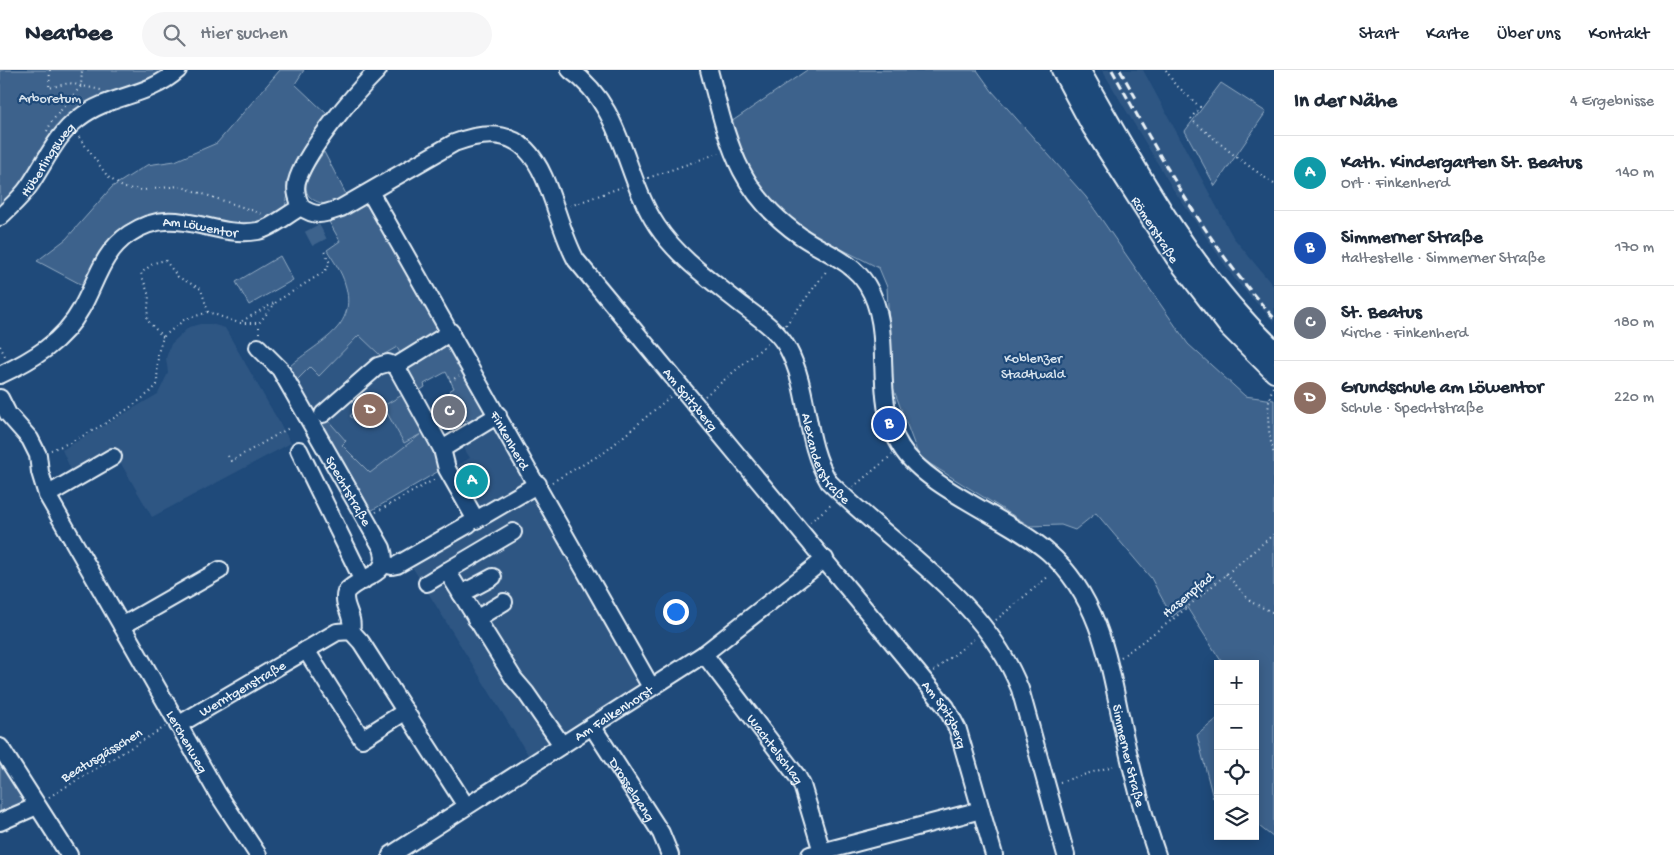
<!DOCTYPE html>
<html lang="de">
<meta charset="utf-8">
<style>
body{margin:0;font-family:"Gochi Hand",sans-serif;background:#f6f6f7;color:#1f2937}
.controls{position:absolute;right:15px;bottom:15px;display:grid;overflow:hidden;border-radius:0px;box-shadow:0 2px 12px #0003}
.controls button{width:45px;height:45px;display:grid;place-items:center;padding:0;border:0;border-bottom:1px solid #e0e1e3;background:#fff;color:#1f2937;font:25px sans-serif}
.you{position:absolute;left:675px;top:541px;width:18px;height:18px;margin:-12px;border:4px solid #fff;border-radius:50%;background:#1a73e8;box-shadow:0 0 0 8px #1a73e833}
.badge{display:grid;place-items:center;width:32px;height:32px;border-radius:50%;background:#1a73e8;color:#fff;font-size:16px;font-weight:700}
.pin{position:absolute;translate:-50% -50%;border:2px solid #fff;box-shadow:0 1px 5px #0006}
.list{margin:0;padding:0;list-style:none}
h2{display:flex;justify-content:space-between;align-items:center;height:65px;margin:0;padding:0 20px;font-size:21px}
h2 small{font-size:16px;font-weight:400;color:#747a83}
.list li{display:grid;grid-template-columns:32px 1fr auto;gap:15px;align-items:center;box-sizing:border-box;height:75px;padding:0 20px;border-top:1px solid #e0e1e3}
.list b{display:block;font-size:19px;white-space:nowrap}
.list p{margin:0;font-size:16px;white-space:nowrap;color:#747a83}
.list em{font-size:16px;font-style:normal;color:#747a83}
.icon{flex:none;width:28px;height:28px;fill:none;stroke:currentColor;stroke-width:2;stroke-linecap:round;stroke-linejoin:round}
.map{position:relative;flex:none;width:1274px;height:785px;overflow:hidden}
header{display:flex;align-items:center;gap:30px;box-sizing:border-box;height:70px;padding:0 25px;background:#fff;border-bottom:1px solid #e0e1e3}
header strong{font-size:24px}
nav{display:flex;gap:28px;margin-inline-start:auto;font-size:18px}
.search{width:350px;height:45px;background:#f6f6f7;display:flex;align-items:center;gap:12px;box-sizing:border-box;padding:0 18px;border-radius:28px;color:#747a83;font-size:19px}
main{display:flex}
aside{flex:1;background:#fff}
.map>svg:first-child{display:block}
.built{fill:#2e5683}
.green{fill:#3c628c;stroke:#92aac2}
.lines{fill:none;stroke-linecap:round;stroke-linejoin:round}
.minor-tunnel{stroke:#3d638d;stroke-width:16;stroke-dasharray:16 8;stroke-linecap:butt}
.minor-casing{stroke:#e8f1f8;stroke-width:20}
.highway-casing{stroke:#e8f1f8;stroke-width:26}
.path{stroke:#e8f1f8;stroke-width:2;stroke-dasharray:1 4;stroke-linecap:butt}
.minor{stroke:#1f4a7a;stroke-width:16}
.highway{stroke:#1f4a7a;stroke-width:22}
.rail{stroke:#e8f1f8;stroke-width:3;stroke-dasharray:8 4;stroke-linecap:butt}
.labels{text-anchor:middle;stroke-width:4.5;stroke-linejoin:round;paint-order:stroke}
.park-label{font-size:14px;fill:#d7e3ed;stroke:#1f4a7a}
.street-label{font-size:14px;fill:#e8f1f8;stroke:#1f4a7a}
</style>
<header>
<strong>Nearbee</strong>
<div class="search"><svg class="icon" aria-label="search" viewBox="0 0 24 24"><circle cx="10" cy="10" r="6"/><path d="M15 15l6 6"/></svg>Hier suchen</div>
<nav><a>Start</a><a>Karte</a><a>Über uns</a><a>Kontakt</a></nav>
</header>
<main>
<div class="map">
<svg width="1274" height="785" viewBox="0 0 1274 785">
<rect width="100%" height="100%" fill="#1f4a7a"/>
<filter id="ink" filterUnits="userSpaceOnUse"><feTurbulence type="fractalNoise" baseFrequency=".02" numOctaves="2"/><feDisplacementMap in="SourceGraphic" scale="10" xChannelSelector="R" yChannelSelector="G"/><feConvolveMatrix kernelMatrix="1 2 1 2 8 2 1 2 1" color-interpolation-filters="sRGB"/></filter>
<g filter="url(#ink)">
<path class="built" d="M1102 0H1143L1233 167 1274 217V252L1236 211 1173 119Z
M200 254H211L225 258 291 373 152 447 112 378 72 402 62 380 158 324 168 303 166 288 171 274 189 257Z
M340 256 397 276 437 354 369 442 302 327 290 296Z
M492 357 526 410 477 440 453 398 470 388 465 380V369Z
M531 426H535L638 607 635 619 530 688 411 495Z"/>
<path class="green" d="M0 0H167C159 5 152 10 144 14 121 23 96 25 76 40 43 64 31 109 0 135Z
M280 0H304L295 14 330 47 290 118 284 140C275 146 266 154 254 155 239 158 220 151 205 149 139 137 107 151 84 216L37 191 66 169 112 117 147 95 175 91 217 73Z
M807 0H977L992 21 1086 127 1188 274 1245 326 1274 330V768L1255 753V594H1223L1186 536 1172 547 1151 508 1096 443 1075 460 1061 455 1030 456 919 387 892 315 887 217 879 198 806 161 788 147 763 120 749 99 738 76 731 52Z
M1221 13 1266 42 1215 116 1185 61Z
M324 82 347 126 330 135C290 129 309 103 324 82Z
M369 131 441 265 402 287 397 277 381 286 359 265 319 306 310 297 295 312 289 303 290 296C317 272 359 258 345 214 342 202 333 190 327 180L340 171 328 150Z
M280 186 293 210 249 235 236 212Z
M444 271 489 342 469 353 467 350 465 351 449 321 454 318 446 302 424 314 425 317 419 321 405 293Z
M404 324 444 398 369 442 316 348H326L346 371 342 375 370 403 421 364 404 373 383 336Z
M367 327 381 340 364 358 350 346Z
M1218 648V727L1213 728 1197 665Z
M0 690 28 736 0 747Z"/>
<g class="lines">
<path class="minor-tunnel" d="M312 158 323 179"/>
<g class="minor-casing">
<g id="minor">
<path id="s1" d="M570 0C624 37 623 105 657 156 679 189 712 211 742 235 759 248 778 260 788 279 810 320 804 371 829 412 895 478 985 529 1020 619L1066 785"/>
<path id="s2" d="M709 0C728 71 736 122 802 167 824 182 852 191 867 215 897 263 869 327 901 377 927 419 1009 448 1048 482 1102 529 1110 599 1124 664 1133 705 1143 745 1157 785"/>
<path id="s3" d="M1060 0 1091 58 1175 189 1227 257 1274 304"/>
<path id="s4" d="M370 122 651 617"/>
<path id="s5" d="M301 137C316 148 324 144 341 138L454 73C548 37 545 133 576 190L946 637 958 660 994 785"/>
<path d="M301 137C297 127 294 118 298 108 310 76 354 24 378 0"/>
<path id="s6" d="M0 147C10 137 21 128 29 116 45 93 56 65 79 48 110 24 147 28 178 0"/>
<path id="s7" d="M258 277 280 299 382 478C392 508 359 505 346 522 341 535 355 545 351 561"/>
<path d="M396 296 442 379 447 399 476 450 538 414"/>
<path id="s8" d="M0 305C32 290 63 272 81 239 96 213 102 182 129 164 177 132 210 169 258 161 272 158 288 144 301 137"/>
<path id="s9" d="M0 328 8 344 30 369 38 385 40 402 47 425 218 724 258 785"/>
<path d="M323 344 378 296 388 293 396 296 451 262"/>
<path d="M442 379 498 345"/>
<path d="M299 380 363 511"/>
<path d="M47 425 113 387"/>
<path d="M383 494 392 496 397 495 469 454"/>
<path d="M447 501 513 462"/>
<path d="M427 513 447 501 514 609 526 623 562 675"/>
<path d="M461 524 493 507"/>
<path d="M476 549 504 532"/>
<path d="M122 556 220 500"/>
<path d="M306 580 362 669 406 641"/>
<path id="s10" d="M704 584 797 706 802 715 823 785"/>
<path id="s11" d="M178 655 337 562 351 561 361 572 466 736"/>
<path id="s12" d="M592 656 661 763 670 785"/>
<path d="M0 677 69 785"/>
<path d="M0 752 37 736"/>
<path id="s13" d="M391 785 704 584 825 489"/>
<path d="M810 785 981 740"/>
</g>
</g>
<g class="highway-casing">
<path id="highway" d="M1078 0C1134 99 1190 203 1274 282"/>
</g>
<path class="path" d="M50 0 49 18 69 13 101 20
M1166 0 1174 13 1200 37 1191 48 1193 51 1235 86 1274 114
M47 61 52 51 81 16 82 0
M79 67 108 107 124 118 144 120 179 116 263 144
M648 108 719 83
M570 136 622 117
M242 251 274 233
M786 255 828 199
M259 263V253
M163 267 147 250 149 226 141 203 154 193 165 190 178 207 201 219 208 242
M0 276 6 288
M450 311 459 306
M1273 317C1265 336 1268 365 1274 384
M705 326 767 274
M51 380C80 370 137 337 157 315L158 283 163 267 184 250 208 242 239 253H259L277 231 324 202 330 193 323 179
M228 386 231 391 289 358
M552 412 605 382 671 326
M853 417 892 385
M376 442 437 408
M810 452 832 434
M1226 504 1251 532 1274 543
M996 550 1049 506
M1121 587 1172 550 1274 464
M934 601 975 568
M1060 712 1113 696
M49 727 165 657"/>
<use href="#minor" class="minor"/>
<use href="#highway" class="highway"/>
<path class="rail" d="M1112 0C1160 86 1207 175 1274 248
M1120 0 1137 30"/>
</g>
</g>
<g class="labels">
<g class="park-label">
<text x="50" y="32">Arboretum</text>
<text x="1033" y="292">Koblenzer<tspan x="1033" dy="16">Stadtwald</tspan></text>
</g>
<g class="street-label">
<text dy="5" stroke="none"><textPath href="#s6" startOffset="75">Hüberlingsweg</textPath></text>
<text dy="5" stroke="none"><textPath href="#s8" startOffset="271">Am Löwentor</textPath></text>
<text dy="5" stroke="none"><textPath href="#s3" startOffset="186">Römerstraße</textPath></text>
<text dy="5" stroke="none"><textPath href="#s5" startOffset="552">Am Spitzberg</textPath></text>
<text dy="5" stroke="none"><textPath href="#s4" startOffset="285">Finkenherd</textPath></text>
<text dy="5" stroke="none"><textPath href="#s1" startOffset="479">Alexanderstraße</textPath></text>
<text dy="5" stroke="none"><textPath href="#s7" startOffset="171">Spechtstraße</textPath></text>
<text transform="translate(1187 524) rotate(-40)" y="5">Hasenpfad</text>
<text dy="5" stroke="none"><textPath href="#s11" startOffset="74">Werntgenstraße</textPath></text>
<text dy="5" stroke="none"><textPath href="#s13" startOffset="264">Am Falkenhorst</textPath></text>
<text dy="5" stroke="none"><textPath href="#s5" startOffset="958">Am Spitzberg</textPath></text>
<text dy="5" stroke="none"><textPath href="#s9" startOffset="394">Lerchenweg</textPath></text>
<text dy="5" stroke="none"><textPath href="#s10" startOffset="119">Wachtelschlag</textPath></text>
<text transform="translate(101 684) rotate(-31)" y="5">Beatusgässchen</text>
<text dy="5" stroke="none"><textPath href="#s2" startOffset="851">Simmerner Straße</textPath></text>
<text dy="5" stroke="none"><textPath href="#s12" startOffset="75">Drosselgang</textPath></text>
</g>
</g>
</svg>
<div class="controls">
<button>+</button>
<button>−</button>
<button><svg class="icon" aria-label="locate" viewBox="0 0 24 24"><circle cx="12" cy="12" r="6"/><path d="M12 2v4M12 18v4M2 12h4M18 12h4"/></svg></button>
<button><svg class="icon" aria-label="layers" viewBox="0 0 24 24"><path d="M12 4l9 5-9 5-9-5zM3 14l9 5 9-5"/></svg></button>
</div>
<div class="you"></div>
<div class="pin badge" style="left:472px;top:411px;background:#0f9aa8">A</div>
<div class="pin badge" style="left:889px;top:354px;background:#1a4fb4">B</div>
<div class="pin badge" style="left:449px;top:342px;background:#6b7280">C</div>
<div class="pin badge" style="left:370px;top:340px;background:#8d6e63">D</div>
</div>
<aside>
<h2>In der Nähe<small>4 Ergebnisse</small></h2>
<ul class="list">
<li><span class="badge" style="background:#0f9aa8">A</span><div><b>Kath. Kindergarten St. Beatus</b><p>Ort · Finkenherd</p></div><em>140 m</em></li>
<li><span class="badge" style="background:#1a4fb4">B</span><div><b>Simmerner Straße</b><p>Haltestelle · Simmerner Straße</p></div><em>170 m</em></li>
<li><span class="badge" style="background:#6b7280">C</span><div><b>St. Beatus</b><p>Kirche · Finkenherd</p></div><em>180 m</em></li>
<li><span class="badge" style="background:#8d6e63">D</span><div><b>Grundschule am Löwentor</b><p>Schule · Spechtstraße</p></div><em>220 m</em></li>
</ul>
</aside>
</main>
